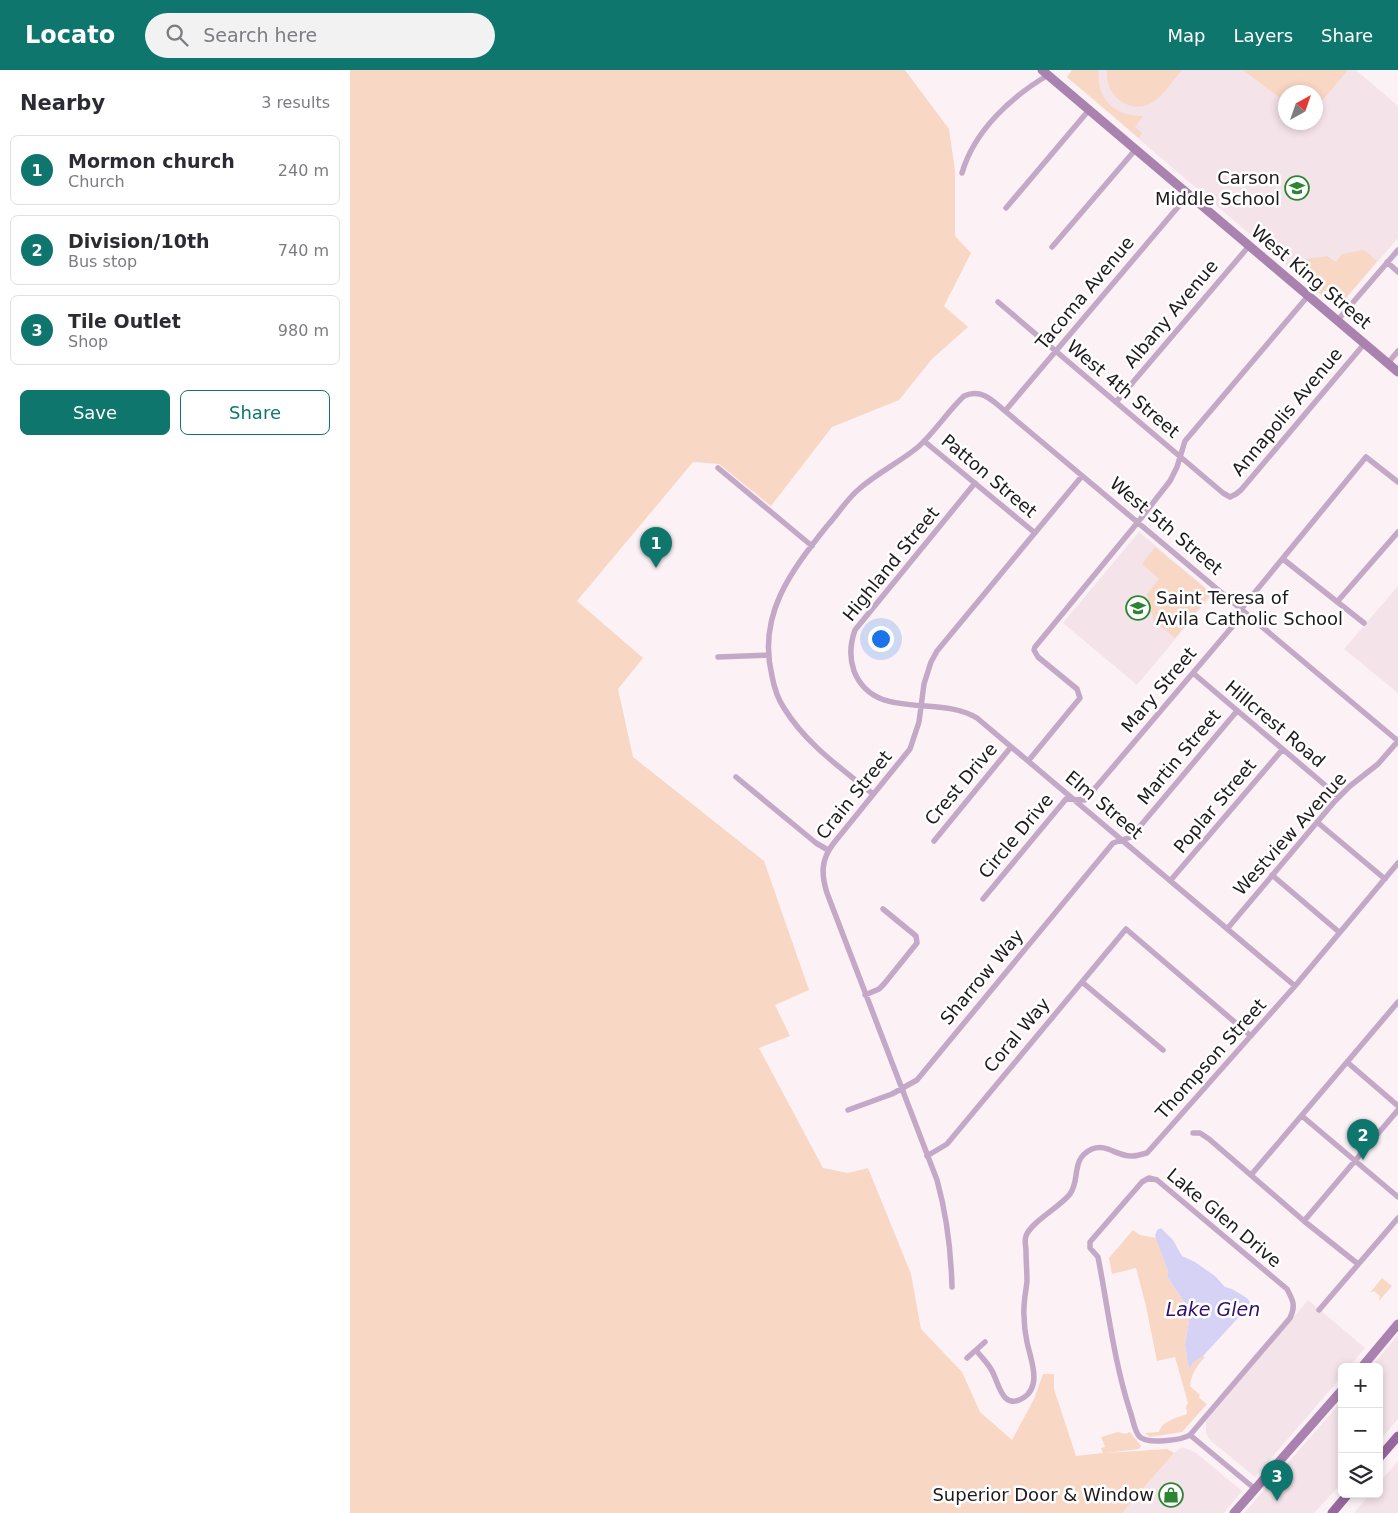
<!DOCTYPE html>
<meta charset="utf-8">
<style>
body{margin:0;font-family:"DejaVu Sans",sans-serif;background:#f2f2f3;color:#2b2b33}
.controls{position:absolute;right:15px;bottom:15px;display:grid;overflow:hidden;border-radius:8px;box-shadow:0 2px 8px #0003}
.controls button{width:45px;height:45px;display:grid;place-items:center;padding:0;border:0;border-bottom:1px solid #e1e1e2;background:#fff;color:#2b2b33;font:25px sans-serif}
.compass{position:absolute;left:928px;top:15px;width:45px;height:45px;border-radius:50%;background:#fff;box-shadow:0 2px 8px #0003;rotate:40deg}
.you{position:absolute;left:530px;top:568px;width:18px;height:18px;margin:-12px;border:4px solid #fff;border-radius:50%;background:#1a73e8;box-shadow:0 0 0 8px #1a73e833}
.badge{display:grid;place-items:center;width:32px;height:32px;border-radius:50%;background:#0f766e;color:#fff;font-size:16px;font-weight:700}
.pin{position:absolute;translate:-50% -41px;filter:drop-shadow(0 1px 2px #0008)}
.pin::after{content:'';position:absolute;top:26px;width:18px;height:15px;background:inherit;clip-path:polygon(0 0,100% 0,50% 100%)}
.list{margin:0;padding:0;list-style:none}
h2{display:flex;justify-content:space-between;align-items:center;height:65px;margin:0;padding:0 20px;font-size:21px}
h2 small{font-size:16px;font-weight:400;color:#7c7c81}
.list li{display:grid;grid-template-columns:32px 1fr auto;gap:15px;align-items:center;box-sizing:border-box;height:70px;margin:0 10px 10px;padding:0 10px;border:1px solid #e1e1e2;border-radius:8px}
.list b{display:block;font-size:19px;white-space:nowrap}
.list p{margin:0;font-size:16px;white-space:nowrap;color:#7c7c81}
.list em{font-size:16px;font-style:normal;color:#7c7c81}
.actions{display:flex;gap:10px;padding:15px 20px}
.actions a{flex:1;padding:11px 0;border:1px solid #0f766e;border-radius:8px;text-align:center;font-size:18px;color:#0f766e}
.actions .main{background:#0f766e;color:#fff}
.icon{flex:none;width:28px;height:28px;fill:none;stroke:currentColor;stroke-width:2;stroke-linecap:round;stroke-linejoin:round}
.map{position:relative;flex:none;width:1048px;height:1443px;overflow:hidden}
header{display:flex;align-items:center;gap:30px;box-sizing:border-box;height:70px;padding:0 25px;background:#0f766e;color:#fff}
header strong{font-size:24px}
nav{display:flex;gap:28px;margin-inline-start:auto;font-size:18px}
.search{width:350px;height:45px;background:#f2f2f3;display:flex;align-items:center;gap:12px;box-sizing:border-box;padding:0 18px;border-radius:28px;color:#7c7c81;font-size:19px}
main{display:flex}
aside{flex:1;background:#fff}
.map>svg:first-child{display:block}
.built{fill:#f4e3e9;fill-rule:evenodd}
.green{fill:#f8d7c4}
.water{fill:#d6d2f5}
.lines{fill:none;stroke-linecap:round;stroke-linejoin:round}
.street{stroke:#c3a8c7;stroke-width:5.5}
.secondary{stroke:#aa82b0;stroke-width:9}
.primary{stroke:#97669f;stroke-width:9}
.labels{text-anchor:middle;stroke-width:5;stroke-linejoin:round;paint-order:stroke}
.poi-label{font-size:18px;fill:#1e1a1c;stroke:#fff;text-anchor:end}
.street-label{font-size:18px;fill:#1e1a1c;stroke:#fff}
.water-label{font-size:19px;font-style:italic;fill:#330d70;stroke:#fff}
</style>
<header>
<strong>Locato</strong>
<div class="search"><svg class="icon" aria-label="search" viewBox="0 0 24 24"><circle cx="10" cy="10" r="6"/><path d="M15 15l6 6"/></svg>Search here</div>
<nav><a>Map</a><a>Layers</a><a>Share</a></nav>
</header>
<main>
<aside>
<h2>Nearby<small>3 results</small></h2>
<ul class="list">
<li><span class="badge">1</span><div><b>Mormon church</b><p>Church</p></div><em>240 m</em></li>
<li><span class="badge">2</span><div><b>Division/10th</b><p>Bus stop</p></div><em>740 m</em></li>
<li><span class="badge">3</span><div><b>Tile Outlet</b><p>Shop</p></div><em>980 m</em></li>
</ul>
<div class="actions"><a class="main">Save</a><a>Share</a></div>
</aside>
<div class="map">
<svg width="1048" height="1443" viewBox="0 0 1048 1443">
<rect width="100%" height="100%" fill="#fcf2f6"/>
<path class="built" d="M722 0H1006L1048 36V168L987 239 717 7ZM936 22H966V52H936Z
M789 462 863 524 787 615 713 553Z
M1048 516V623L994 579Z
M958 1230 1015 1278 999 1297H992V1306L905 1407 859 1369 856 1363V1351Z
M1048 1265V1349L1029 1371V1297H1021Z
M992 1331V1413L964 1443H894Z
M832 1377 845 1382 892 1421 874 1443H772L824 1383Z
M1048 1391V1443H1004L1020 1424H1029V1413Z"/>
<path class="green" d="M0 0H555L599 59 605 101V166L621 183 594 236 618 257 582 289 549 330 482 357 421 436 369 394 343 392 227 531 293 588 268 619 283 687 414 791 459 920 425 935 440 966 409 978 473 1098 498 1103 518 1098 561 1204 571 1259 612 1302 630 1342 662 1370 684 1329 693 1304H704V1319L726 1386 753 1383 751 1378 755 1377 751 1367 768 1362 775 1364 780 1362 791 1376 789 1379 756 1383 817 1379 824 1383 772 1443H0Z
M722 0H749C745 28 765 47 793 46L785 57 792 63 789 68 717 7Z
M757 0H832C823 10 814 25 803 32 780 46 754 25 757 0Z
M893 0H998L967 37 966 22H936L935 28 932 25 930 28Z
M1013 180 1018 183 1027 191 987 238 942 199 948 193 952 192 951 190 977 186 984 191H987L992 184Z
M805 477 861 523 825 568 804 551 797 524 809 509 792 494Z
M783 1160 790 1165 806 1168 818 1201V1208L837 1236 839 1251 835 1275 839 1301 843 1293 853 1286 855 1287C847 1296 841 1304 840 1316L850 1325 849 1328 857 1334 832 1362 800 1367 795 1363 809 1362C812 1351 826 1348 837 1344L836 1336 838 1333 825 1287 807 1291 796 1236 786 1198 762 1204 759 1188Z
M1032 1208 1042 1216 1029 1231 1030 1226 1024 1221 1020 1223Z"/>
<path class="water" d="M811 1158 823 1170 832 1186 845 1192 865 1206 875 1217 882 1219 897 1228 900 1232 899 1236 853 1286 843 1293 839 1301 835 1275 839 1251 837 1236 818 1208V1201L805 1166 807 1160Z"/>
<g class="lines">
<path class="street" d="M612 103C624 61 661 27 698 5
M656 138 739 40
M702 177 786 79
M1037 192 1048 202
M648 232 873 423 880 427 886 424 891 420 1015 273
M987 251 1048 180
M1038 293 1048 281
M766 332 899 176
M655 341 839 124
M574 371 685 463
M368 398 462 476
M625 413 505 560C500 574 499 587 504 601 524 652 588 624 627 648L945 916
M933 489 1014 553
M987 532 1048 462
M368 587 418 585
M843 603 989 727
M679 690 730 628 727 619 688 587 684 580 685 577 788 452 820 411 827 397 835 371 958 226
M386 707 466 773 478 780
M523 724C491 698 456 674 434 638 428 629 424 617 422 606 407 545 441 501 477 456 488 444 497 429 509 419 527 403 550 392 568 377 585 362 597 342 614 326 631 318 642 330 655 341L1048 671 1028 694 1000 716 985 731 877 859
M967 752 1035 809
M584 771 661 677
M922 805 989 862
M820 811 932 680
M633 829 716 729 735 730 887 551 892 538 1016 387 1048 412
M732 912 813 980
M515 925 529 919 534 914 567 873 566 866 533 839
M997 992 1048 1036
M498 1040 542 1024 567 1010 763 773 781 767 887 641
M952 1046 1048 1127
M843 1063H850L859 1069 954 1151 1008 1194
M577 1086 597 1074 776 859 901 966
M901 1105 1048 932
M799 1108 807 1110 937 1219C943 1230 946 1236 940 1248L840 1365C832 1370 796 1375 789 1366 784 1360 783 1349 780 1341 764 1292 758 1238 748 1187L740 1178V1172L792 1112Z
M954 1151 1048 1040
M602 1217C601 1180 597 1146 587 1110L477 823C471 804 471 790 483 774L560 679 569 652 574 614 581 592 587 581 732 406
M969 1240 1048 1148
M626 1280C631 1287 638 1293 642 1301 649 1313 652 1341 673 1328 693 1316 680 1288 677 1272 675 1263 674 1254 674 1245 673 1234 676 1222 677 1211 677 1201 676 1191 676 1181 676 1176 674 1170 676 1166 681 1152 710 1137 720 1124 731 1109 720 1089 742 1079 757 1073 767 1087 782 1086 787 1086 792 1084 797 1083L945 916 1048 793
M617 1288 635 1272
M840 1365 905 1419"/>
<path class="secondary" d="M692 0 1048 302
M1012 1297 1048 1254
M884 1443 992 1320"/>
<path class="primary" d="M1029 1388 1048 1366
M982 1443 998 1424"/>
</g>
<defs>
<g id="school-ring" transform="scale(1.25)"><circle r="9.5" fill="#fff" stroke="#2d8432" stroke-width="1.5"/><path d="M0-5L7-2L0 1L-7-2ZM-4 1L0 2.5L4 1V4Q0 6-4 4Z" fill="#2d8432"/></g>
<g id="shop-ring" transform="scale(1.25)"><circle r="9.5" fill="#fff" stroke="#2d8432" stroke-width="1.5"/><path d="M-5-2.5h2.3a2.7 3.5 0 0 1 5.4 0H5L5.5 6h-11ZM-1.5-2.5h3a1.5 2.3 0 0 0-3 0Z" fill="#2d8432"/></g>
</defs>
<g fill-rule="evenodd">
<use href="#school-ring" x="947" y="118"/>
<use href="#school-ring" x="788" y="538"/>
<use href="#shop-ring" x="821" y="1425"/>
</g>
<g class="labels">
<g class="poi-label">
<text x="930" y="114">Carson<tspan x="930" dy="21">Middle School</tspan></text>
<text x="806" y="534" text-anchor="start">Saint Teresa of<tspan x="806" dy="21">Avila Catholic School</tspan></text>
<text x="804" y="1431">Superior Door &amp; Window</text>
</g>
<g class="street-label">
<text transform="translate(961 207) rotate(40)" y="6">West King Street</text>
<text transform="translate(735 223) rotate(-50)" y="6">Tacoma Avenue</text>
<text transform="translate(821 244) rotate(-50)" y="6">Albany Avenue</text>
<text transform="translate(773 319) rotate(40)" y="6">West 4th Street</text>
<text transform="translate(937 342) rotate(-50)" y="6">Annapolis Avenue</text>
<text transform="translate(639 406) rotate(40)" y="6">Patton Street</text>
<text transform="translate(816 456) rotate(40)" y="6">West 5th Street</text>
<text transform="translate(541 494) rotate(-51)" y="6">Highland Street</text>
<text transform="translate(809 620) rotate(-50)" y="6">Mary Street</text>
<text transform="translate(925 654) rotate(40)" y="6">Hillcrest Road</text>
<text transform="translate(829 687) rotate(-50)" y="6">Martin Street</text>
<text transform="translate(611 714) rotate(-50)" y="6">Crest Drive</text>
<text transform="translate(504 725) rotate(-51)" y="6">Crain Street</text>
<text transform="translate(754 735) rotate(40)" y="6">Elm Street</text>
<text transform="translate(865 736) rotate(-50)" y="6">Poplar Street</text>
<text transform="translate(940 764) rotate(-48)" y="6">Westview Avenue</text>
<text transform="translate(666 766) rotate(-50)" y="6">Circle Drive</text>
<text transform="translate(632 907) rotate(-50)" y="6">Sharrow Way</text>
<text transform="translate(667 965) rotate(-50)" y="6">Coral Way</text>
<text transform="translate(861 989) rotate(-48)" y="6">Thompson Street</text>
<text transform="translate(874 1148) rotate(40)" y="6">Lake Glen Drive</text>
</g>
<g class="water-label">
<text x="863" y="1246">Lake Glen</text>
</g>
</g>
</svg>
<div class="controls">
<button>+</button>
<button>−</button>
<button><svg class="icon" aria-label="layers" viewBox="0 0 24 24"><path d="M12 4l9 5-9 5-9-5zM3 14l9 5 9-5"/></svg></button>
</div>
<svg class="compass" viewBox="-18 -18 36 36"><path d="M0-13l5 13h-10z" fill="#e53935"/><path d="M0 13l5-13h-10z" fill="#7c7c81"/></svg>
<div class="you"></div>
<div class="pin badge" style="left:306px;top:498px">1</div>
<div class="pin badge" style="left:1013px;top:1090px">2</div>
<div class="pin badge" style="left:927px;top:1431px">3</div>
</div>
</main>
